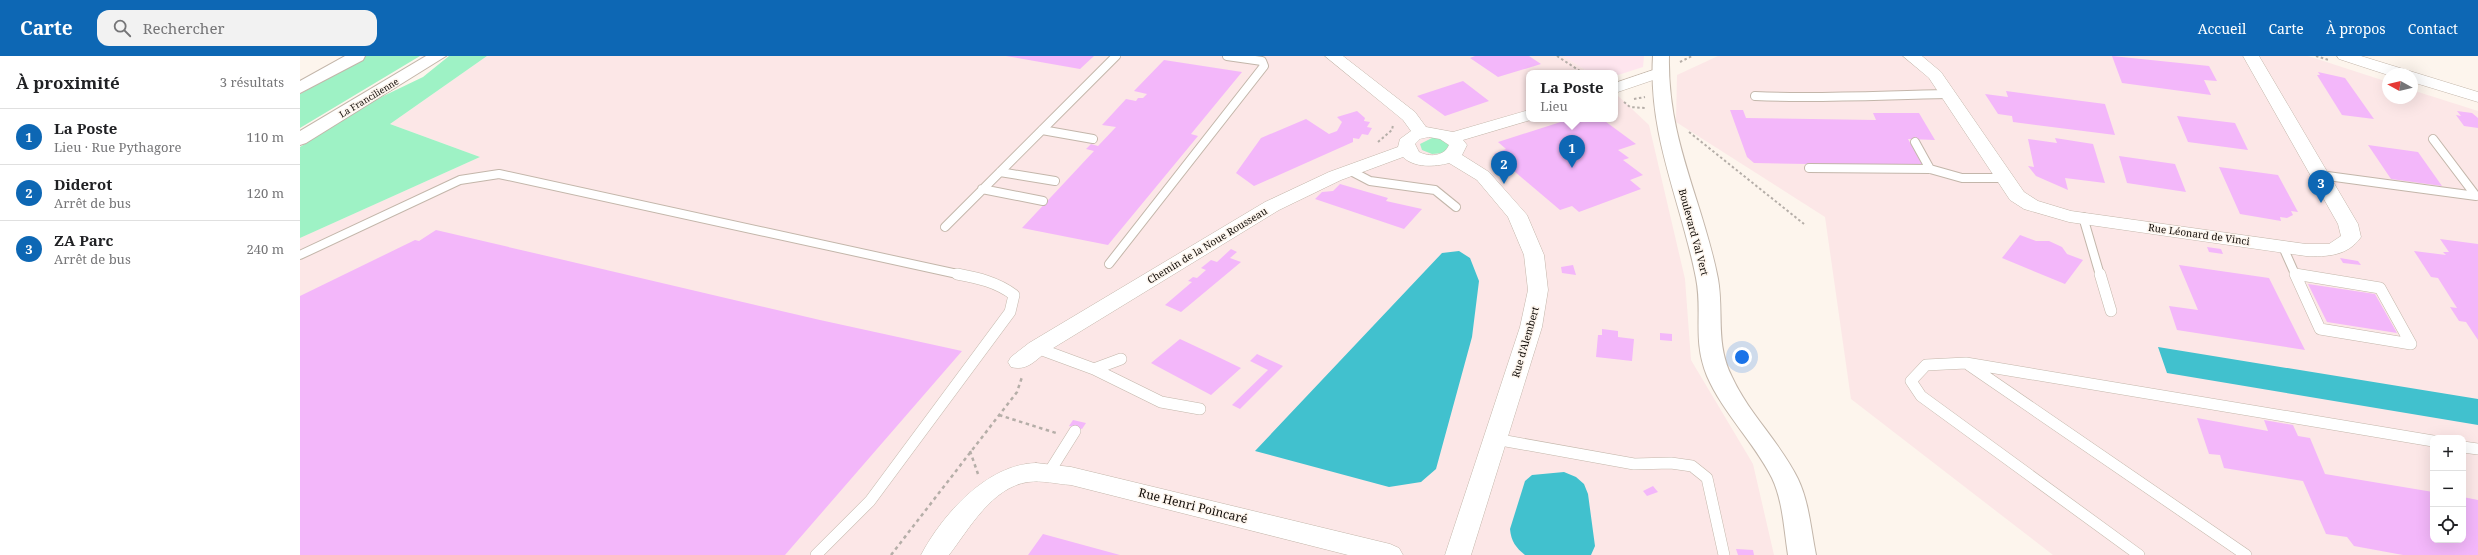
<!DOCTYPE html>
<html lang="fr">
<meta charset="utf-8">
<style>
body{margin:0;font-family:"Noto Serif",serif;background:#f2f2f2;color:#202124}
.controls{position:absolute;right:12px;bottom:12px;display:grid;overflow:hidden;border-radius:8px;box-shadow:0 4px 16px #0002}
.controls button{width:36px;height:36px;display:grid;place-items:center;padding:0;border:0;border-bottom:1px solid #e0e0e0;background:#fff;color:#202124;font:20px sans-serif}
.compass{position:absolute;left:2082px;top:12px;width:36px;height:36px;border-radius:50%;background:#fff;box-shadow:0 4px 16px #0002;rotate:278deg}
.you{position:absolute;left:1442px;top:301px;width:14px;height:14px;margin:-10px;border:3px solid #fff;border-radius:50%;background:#1a73e8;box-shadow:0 0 0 6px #1a73e833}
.badge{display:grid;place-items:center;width:26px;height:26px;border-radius:50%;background:#0d67b4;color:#fff;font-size:13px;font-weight:700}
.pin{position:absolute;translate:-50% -33px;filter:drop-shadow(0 1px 2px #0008)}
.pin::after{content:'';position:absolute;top:21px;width:14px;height:12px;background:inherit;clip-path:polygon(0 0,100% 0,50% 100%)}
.popup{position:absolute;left:1226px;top:14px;width:92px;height:52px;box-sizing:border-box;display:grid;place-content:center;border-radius:8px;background:#fff;filter:drop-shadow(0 1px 3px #0005);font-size:13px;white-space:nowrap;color:#757577}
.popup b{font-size:15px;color:#202124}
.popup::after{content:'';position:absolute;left:50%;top:100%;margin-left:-8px;border:8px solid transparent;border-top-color:#fff}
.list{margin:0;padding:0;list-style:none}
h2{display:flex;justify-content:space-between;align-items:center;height:52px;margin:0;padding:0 16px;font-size:17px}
h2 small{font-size:13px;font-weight:400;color:#757577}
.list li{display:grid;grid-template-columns:26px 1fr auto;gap:12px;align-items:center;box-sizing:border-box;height:56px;padding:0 16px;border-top:1px solid #e0e0e0}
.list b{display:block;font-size:15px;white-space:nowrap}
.list p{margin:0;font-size:13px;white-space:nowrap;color:#757577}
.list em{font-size:13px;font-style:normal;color:#757577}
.icon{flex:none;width:22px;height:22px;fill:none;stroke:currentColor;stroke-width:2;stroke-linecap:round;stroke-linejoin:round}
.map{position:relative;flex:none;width:2178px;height:499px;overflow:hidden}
header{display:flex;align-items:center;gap:24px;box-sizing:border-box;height:56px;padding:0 20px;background:#0d67b4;color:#fff}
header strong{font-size:19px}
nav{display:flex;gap:22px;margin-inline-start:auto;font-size:14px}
.search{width:280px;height:36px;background:#f2f2f2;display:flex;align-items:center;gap:10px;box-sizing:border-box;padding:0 14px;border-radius:12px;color:#757577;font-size:15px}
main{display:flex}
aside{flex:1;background:#fff}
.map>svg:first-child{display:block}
.commercial{fill:#fee5ee}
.industrial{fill:#fce7e7;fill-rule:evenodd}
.green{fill:#9ef2c5}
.water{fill:#41c1ce}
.building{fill:#f3b7fa}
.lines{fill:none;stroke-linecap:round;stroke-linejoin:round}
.lane-far1-casing{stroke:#c3b6aa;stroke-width:10}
.lane-casing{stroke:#c3b6aa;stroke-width:12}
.street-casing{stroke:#c3b6aa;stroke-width:1}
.secondary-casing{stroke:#c3b6aa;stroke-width:2}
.highway-casing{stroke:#c3b6aa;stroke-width:2}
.path-far1{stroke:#b5aea8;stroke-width:2;stroke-dasharray:2.5 2.5;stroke-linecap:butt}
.path{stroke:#b5aea8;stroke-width:2.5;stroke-dasharray:3.5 3.5;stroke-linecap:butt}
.lane-far1{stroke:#fff;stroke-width:8}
.lane{stroke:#fff;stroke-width:11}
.street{fill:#fff;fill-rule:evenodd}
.secondary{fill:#fff;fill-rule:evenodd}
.highway{fill:#fff;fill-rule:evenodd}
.labels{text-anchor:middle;stroke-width:3;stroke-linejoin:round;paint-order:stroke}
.far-street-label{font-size:9px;fill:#100b07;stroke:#fdf5ed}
.street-label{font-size:10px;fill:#100b07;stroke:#fdf5ed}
.near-street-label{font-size:12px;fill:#100b07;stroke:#fdf5ed}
</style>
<header>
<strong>Carte</strong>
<div class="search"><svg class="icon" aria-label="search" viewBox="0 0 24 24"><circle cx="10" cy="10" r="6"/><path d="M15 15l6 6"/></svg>Rechercher</div>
<nav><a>Accueil</a><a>Carte</a><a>À propos</a><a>Contact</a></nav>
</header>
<main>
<aside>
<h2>À proximité<small>3 résultats</small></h2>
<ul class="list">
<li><span class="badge">1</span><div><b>La Poste</b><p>Lieu · Rue Pythagore</p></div><em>110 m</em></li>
<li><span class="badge">2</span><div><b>Diderot</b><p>Arrêt de bus</p></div><em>120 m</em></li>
<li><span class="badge">3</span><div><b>ZA Parc</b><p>Arrêt de bus</p></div><em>240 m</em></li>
</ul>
</aside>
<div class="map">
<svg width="2178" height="499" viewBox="0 0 2178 499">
<rect width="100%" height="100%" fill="#fdf5ed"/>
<path class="commercial" d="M1263 0H1344L1343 11 1315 20V17H1290Z"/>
<path class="industrial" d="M187 0H1263L1290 17H1229V63H1315V37L1349 69 1385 223 1391 304 1453 408 1474 499H0V182L180 101 90 68Z
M1418 0H2008L2088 26V42H2112V34L2178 55V499H1753L1551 343 1525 161 1376 66 1377 19ZM2133 382H2163V484H2133Z"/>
<path class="green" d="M66 0H120L0 72V38Z
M149 0H187L90 68 180 101 0 182V91L73 45 123 21Z
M1132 82H1138L1150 88 1144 97 1132 98 1122 94 1120 88Z"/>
<path class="water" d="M1159 195 1170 202 1179 225 1172 281 1136 413 1121 426 1089 431 955 395 1142 197Z
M1858 291 2178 343V369L1867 317Z
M1264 416 1276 421 1284 428 1288 438 1295 490 1291 499H1225C1216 492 1211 485 1210 473L1225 425 1232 419Z"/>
<path class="building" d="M706 0H794L780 13Z
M1175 0H1229L1241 8 1198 21 1170 2Z
M1812 0 1909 10 1917 25 1904 24 1911 39 1822 27Z
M864 4 942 16 891 78 898 80 808 189 722 172 794 95 786 93 791 88 798 90 816 71 802 69 826 43 836 45 838 42H843L847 38 834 35Z
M2018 16 2045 22 2074 63 2042 59 2017 19H2020Z
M1163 25 1189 45 1145 60 1117 40Z
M1706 35 1805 48 1815 79 1713 66 1712 60 1698 58 1685 38 1708 41Z
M1430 54H1443L1446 62 1576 64 1573 57H1619L1635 84 1608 83 1623 110 1454 107 1447 101Z
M1057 55 1065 62 1064 65 1070 66 1067 71 1072 72 1068 79 1062 78 1059 83 1053 82V86L954 130 936 117 961 82 1006 63 1029 78 1037 75 1042 66 1037 61Z
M2157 55 2172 57 2178 62V72L2164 70 2156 59 2161 60Z
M1877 60 1935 67 1948 94 1888 86Z
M1270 63H1302L1336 88 1318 94 1329 102 1323 104 1343 119 1330 124 1341 133 1279 156 1272 150 1260 154 1194 98 1206 93 1198 86Z
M1755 82 1793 88 1805 127 1765 122 1768 134 1736 120 1728 110 1734 111 1728 83 1757 87Z
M2068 89 2118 96 2142 130 2091 123Z
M1819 100 1875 108 1886 136 1827 127Z
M1919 111 1978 119 1998 156 1991 155 1993 159 1987 162 1980 161 1981 165 1940 158Z
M1040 128 1088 142 1086 145 1122 153 1104 173 1015 143 1022 136 1033 135Z
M136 174 520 264 662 295 485 499H0V240L115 184 119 185Z
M1720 179 1736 185H1749L1762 191 1767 198 1783 204 1765 228 1702 202Z
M2140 183 2178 188V284L2166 266 2159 265 2150 251 2157 252 2138 222 2131 221 2114 195 2146 199 2143 196H2149Z
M1907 191 1921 193 1923 198 1909 196Z
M931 193 937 196 930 202 941 206 881 256 865 249 892 226 888 225 893 221 897 222 906 214 901 212 911 204 917 206Z
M2040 202 2058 205 2061 209 2043 207Z
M1273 209 1276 219 1262 217 1261 211Z
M1879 209 1969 222 2005 294 1877 274 1869 250 1898 254Z
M2008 228 2075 238 2097 277 2027 266Z
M1302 273 1318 275V281L1334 283 1332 305 1296 301 1298 279H1302Z
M1360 277 1372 278V285L1360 284Z
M880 283 912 298 941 312 911 339 851 307Z
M957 298 983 310 940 353 932 349 968 314 950 305Z
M1897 362 1968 375 1964 364 1993 369 1998 380 2010 382 2025 418 2133 436V484H2163V441L2178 444V499H2103L2054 490 2047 481 2026 478 2003 425 1924 412 1920 399 1909 398Z
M773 364 786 367 782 373 769 370Z
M1353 430 1358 436 1347 440 1343 435Z
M743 478 820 499H728Z
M1436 493 1453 494 1454 499H1438Z"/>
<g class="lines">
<g class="lane-far1-casing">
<path id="lane-far1" d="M1455 40C1519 43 1583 39 1647 38
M742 74 793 83
M1615 86 1630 113
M1509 112 1630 113 1662 122H1704
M1049 114 1070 125 1135 134 1156 151
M700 116 755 125
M2020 119 2176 140 2133 83
M682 133 743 145
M1783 161 1800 219
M645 171 816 0
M1983 191 1995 218
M0 199 160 124 199 118 662 219
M809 208 964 10 962 5 927 0
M1995 218 1998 219"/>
</g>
<g class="lane-casing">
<path id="lane" d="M1800 218 1811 255
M1995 218 2080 232 2111 288 2020 273Z
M737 292 794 313 861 346 900 353
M1669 309 1946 499
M794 313 821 303
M1195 383 1334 408 1371 407 1392 410 1407 422 1424 499
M2163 391 2178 393
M748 418 775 375
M516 499 570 445 710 256 714 239C697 226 678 222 657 218
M1839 499 1621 340 1611 325 1626 309 1666 307 2133 385"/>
</g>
<g class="street-casing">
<path id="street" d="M1025 0H1043L1115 56 1126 71 1153 76 1229 54V63H1234L1163 84 1167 89 1162 99 1189 116 1227 159 1244 199 1248 234 1242 271 1171 499H1145L1220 271 1228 234 1224 199 1208 161 1177 124 1149 107C1135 111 1114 112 1103 101L1041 124 979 154 745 297C734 306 726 315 711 311L708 306 711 301 729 287 965 146 1029 116 1098 91 1100 83 1111 75 1103 64ZM1129 81 1140 83 1149 89C1144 101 1129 101 1119 96L1115 88 1120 83Z
M1603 0H1622L1641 16 1724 136 1738 145 1771 155 2006 188H2029L2041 180 2038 168 1943 0H1959L2058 168 2061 181C2048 200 2027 201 2006 200L1769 166 1724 153 1710 144 1629 22Z
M2037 0H2061L2178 36V46L2112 26V18L2088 19 2039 3Z
M1359 12 1367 17 1365 20 1315 37V27Z
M736 407 771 411 1090 488 1099 492 1103 499H1048L771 429C757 428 742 424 728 426 692 431 669 473 649 499H621C642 459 687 408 736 407Z"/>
</g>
<g class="secondary-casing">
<path id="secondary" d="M1353 0H1369C1367 84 1403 145 1418 223 1424 258 1415 287 1432 321 1449 358 1480 386 1498 423 1509 446 1511 474 1516 499H1488C1484 474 1483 445 1472 422 1454 386 1423 357 1407 320 1392 283 1403 257 1396 222 1381 145 1348 80 1353 0Z"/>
</g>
<g class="highway-casing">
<path id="highway" d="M45 0H65L63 4 0 37V25Z
M126 0H146L6 87 0 89V75Z"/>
</g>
<path class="path-far1" d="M1257 0 1283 17
M2016 0 2029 4
M1380 6 1392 0
M1334 43 1345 41
M1324 46 1330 51 1345 52
M1389 76 1504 168
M1078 86 1092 74 1093 69"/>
<path class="path" d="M699 359 756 377
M670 395 678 418
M591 499 717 336 722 321"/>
<use href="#lane-far1" class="lane-far1"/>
<use href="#lane" class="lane"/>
<use href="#street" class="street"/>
<use href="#secondary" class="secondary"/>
<use href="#highway" class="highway"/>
</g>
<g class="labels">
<g class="far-street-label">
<text transform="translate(69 42) rotate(-31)" y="3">La Francilienne</text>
</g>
<g class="street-label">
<text transform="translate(1394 176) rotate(75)" y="4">Boulevard Val Vert</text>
<text transform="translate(1899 178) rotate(8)" y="4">Rue Léonard de Vinci</text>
<text transform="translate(907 189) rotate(-31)" y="4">Chemin de la Noue Rousseau</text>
<text transform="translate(1225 286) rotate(-74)" y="4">Rue d'Alembert</text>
</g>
<g class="near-street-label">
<text transform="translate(893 450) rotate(14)" y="4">Rue Henri Poincaré</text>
</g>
</g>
</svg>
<div class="controls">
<button>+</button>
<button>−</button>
<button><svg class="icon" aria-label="locate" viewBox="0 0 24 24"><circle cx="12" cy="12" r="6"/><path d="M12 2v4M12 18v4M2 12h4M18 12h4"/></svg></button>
</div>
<svg class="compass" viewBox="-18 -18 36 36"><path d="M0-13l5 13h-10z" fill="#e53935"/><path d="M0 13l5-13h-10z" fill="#757577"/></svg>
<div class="you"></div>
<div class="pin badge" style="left:1272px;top:112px">1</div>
<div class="popup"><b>La Poste</b>Lieu</div>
<div class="pin badge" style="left:1204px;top:128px">2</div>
<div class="pin badge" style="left:2021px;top:147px">3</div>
</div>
</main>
